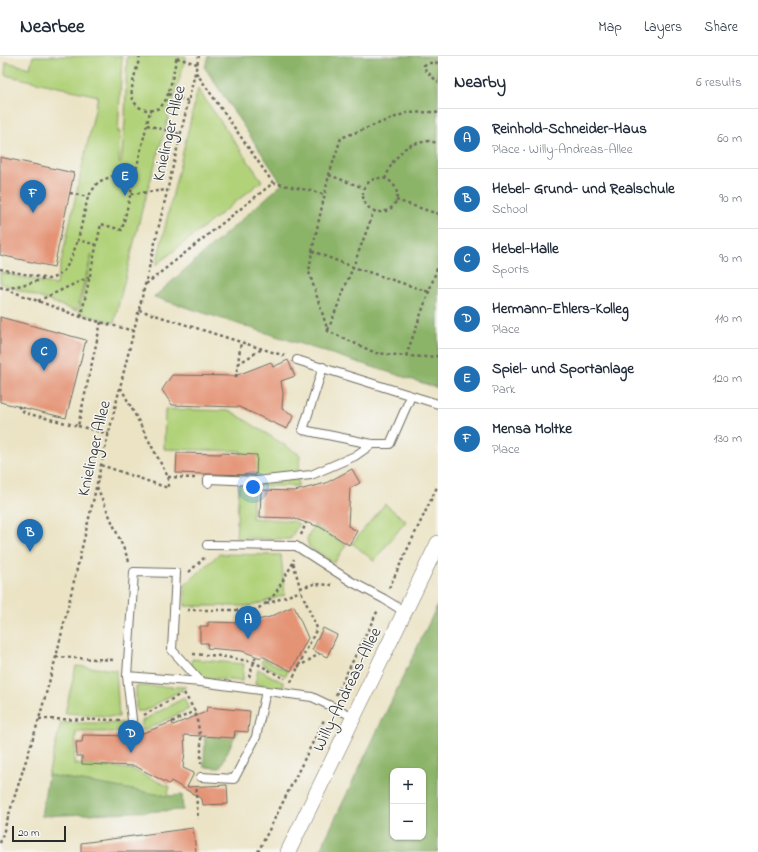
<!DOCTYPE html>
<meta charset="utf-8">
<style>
body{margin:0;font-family:"Indie Flower",sans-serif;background:#f6f6f7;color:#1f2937}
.controls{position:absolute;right:12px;bottom:12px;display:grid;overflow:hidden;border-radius:8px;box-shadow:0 1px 3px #0004}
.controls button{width:36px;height:36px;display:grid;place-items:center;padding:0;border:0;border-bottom:1px solid #e0e1e3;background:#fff;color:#1f2937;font:20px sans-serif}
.scale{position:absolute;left:12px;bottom:10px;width:54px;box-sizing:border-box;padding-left:4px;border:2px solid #2b2b2b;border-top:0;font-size:11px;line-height:14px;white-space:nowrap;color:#2b2b2b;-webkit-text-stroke:3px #f6f6f2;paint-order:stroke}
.you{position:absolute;left:253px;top:431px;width:14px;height:14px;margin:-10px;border:3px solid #fff;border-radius:50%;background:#1a73e8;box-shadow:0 0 0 6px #1a73e833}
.badge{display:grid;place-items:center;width:26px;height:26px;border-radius:50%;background:#1f6fb2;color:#fff;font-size:13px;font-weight:700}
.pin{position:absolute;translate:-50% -33px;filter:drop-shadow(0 1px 2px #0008)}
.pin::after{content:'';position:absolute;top:21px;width:14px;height:12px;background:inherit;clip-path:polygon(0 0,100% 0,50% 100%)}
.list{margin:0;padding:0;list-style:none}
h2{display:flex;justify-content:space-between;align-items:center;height:52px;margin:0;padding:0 16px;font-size:17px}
h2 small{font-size:13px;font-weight:400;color:#747a83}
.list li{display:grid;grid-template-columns:26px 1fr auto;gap:12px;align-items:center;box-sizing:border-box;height:60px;padding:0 16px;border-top:1px solid #e0e1e3}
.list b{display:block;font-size:15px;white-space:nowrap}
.list p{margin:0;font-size:13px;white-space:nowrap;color:#747a83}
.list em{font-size:13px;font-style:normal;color:#747a83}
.map{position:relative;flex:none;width:438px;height:796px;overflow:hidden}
header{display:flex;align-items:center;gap:24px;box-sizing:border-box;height:56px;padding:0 20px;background:#fff;border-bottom:1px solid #e0e1e3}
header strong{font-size:19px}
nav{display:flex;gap:22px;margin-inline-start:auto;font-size:14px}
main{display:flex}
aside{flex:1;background:#fff}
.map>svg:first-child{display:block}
.green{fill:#b1d279;stroke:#6e7e52}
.forest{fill:#8cb469;stroke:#5c704a;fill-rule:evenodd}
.building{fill:#e49375}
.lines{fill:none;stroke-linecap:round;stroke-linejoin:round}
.service-casing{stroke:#6e6b61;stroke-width:10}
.minor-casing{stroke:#6e6b61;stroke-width:16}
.path{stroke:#6e6b61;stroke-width:2.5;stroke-dasharray:3 3;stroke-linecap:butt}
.service{stroke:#fff;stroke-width:8}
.minor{stroke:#fff;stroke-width:15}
.labels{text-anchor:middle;stroke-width:3;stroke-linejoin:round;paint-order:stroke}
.street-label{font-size:17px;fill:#2b2b2b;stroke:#f6f6f2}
</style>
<header>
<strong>Nearbee</strong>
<nav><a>Map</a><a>Layers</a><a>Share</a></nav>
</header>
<main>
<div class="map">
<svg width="438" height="796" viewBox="0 0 438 796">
<rect width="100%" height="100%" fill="#f6f6f2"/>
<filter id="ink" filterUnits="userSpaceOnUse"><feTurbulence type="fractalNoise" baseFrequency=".025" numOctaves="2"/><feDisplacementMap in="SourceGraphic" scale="8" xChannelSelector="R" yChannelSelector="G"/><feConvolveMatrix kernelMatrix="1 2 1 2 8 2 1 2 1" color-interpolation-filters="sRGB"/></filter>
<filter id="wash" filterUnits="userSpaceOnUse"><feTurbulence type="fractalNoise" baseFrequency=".012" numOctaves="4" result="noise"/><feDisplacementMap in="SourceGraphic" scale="16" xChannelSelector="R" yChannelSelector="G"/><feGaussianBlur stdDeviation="0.9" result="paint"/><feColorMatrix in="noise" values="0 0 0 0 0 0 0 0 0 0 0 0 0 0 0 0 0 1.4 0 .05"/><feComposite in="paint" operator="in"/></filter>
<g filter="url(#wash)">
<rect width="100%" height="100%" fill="#ebe3c4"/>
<path class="green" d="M33 0H122L118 76H120L119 107H121L125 66 127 0H186L142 154 114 267 78 257 92 198 76 255 0 227V216L56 229 98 40 5 19 6 6 30 12Z
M198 33 262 125 156 209Z
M165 353 231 355 300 399 298 430H254L252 462 293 465 299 468 290 483 236 482 241 395 164 393Z
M385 448 406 465 374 505 352 487Z
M314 469 346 489 334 507 309 491 307 483Z
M219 498 281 499 285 539 251 550H185V529Z
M192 603 244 608 242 625 204 622 191 612Z
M263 603 288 615 285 620 261 607Z
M76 610 116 614 119 661 65 657Z
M258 613 284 627 283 632 255 628Z
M136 630 186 631 144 655H136Z
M184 642 189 653 142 675V665Z
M61 667H123L122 676H76L74 708 131 713 170 731 167 740 48 719Z"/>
<path class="forest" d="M208 0H438V332L154 241 282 128 205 12Z
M438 548V796H319ZM393 715H423V781H393Z
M205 674 238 676 234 682 220 712 204 711Z
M48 719 167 740 182 739 183 754 41 760Z"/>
<g id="blocks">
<path class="building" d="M0 101 74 117 54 211 0 199Z
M0 261 86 284 66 362 0 346Z
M288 304 295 320 281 325 283 337 282 353 294 359 287 373 239 351 172 349 162 334 172 319 235 320 271 306 273 311Z
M177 397 221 398V397L257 399 256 419 208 418H205L176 417Z
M352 413 360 427 350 432 348 470 357 475 349 489 320 471 292 462 260 461 261 434 295 435 326 427Z
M294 550 308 582 291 615 262 600 261 602 242 595 207 592 208 587H200V570H208V566L245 567 270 561Z
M323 572 337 579 327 601 312 594Z
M207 651 250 655 248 676 235 675 234 682 184 679 185 696 183 712 194 717 187 731 227 729 228 748 203 749 202 743 171 725 169 728 135 710 82 708V700H77L76 686H82L83 679 135 680 172 666 173 669 206 656Z
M193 772 196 796H81V787Z"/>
</g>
</g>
<g filter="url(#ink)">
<use href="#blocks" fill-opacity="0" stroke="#6e6b61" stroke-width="1"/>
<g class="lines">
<g class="service-casing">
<path id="service" d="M297 304 438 348
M323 311 303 374 372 388H390L411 340
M208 427V423L256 425 311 419 355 400 372 388
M207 489 296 490 352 526 384 543 405 556
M127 620 134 516 176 517 172 594 201 626 312 641 354 661
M132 664 127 620 201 626
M201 721 234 723 256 681 266 635"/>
</g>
<g class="minor-casing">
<path id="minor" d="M288 796 438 487"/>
</g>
<path class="path" d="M140 0C138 9 130 31 132 40 133 47 139 53 147 54 153 55 160 53 163 48 170 40 174 12 177 0
M177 2 197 8
M438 7H429L424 9 426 15 438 26
M168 38 188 45
M438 57 431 56 406 57 341 82 329 119 312 195 309 216 328 275 376 297 406 300 428 301 438 300
M147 69 180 78
M329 119 364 132
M363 139a17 17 0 1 1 34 0a17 17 0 1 1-34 0Z
M385 123 392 107 404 93 413 88 428 85 438 87
M273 127 312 135 325 139
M70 137 88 141
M131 138 167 134
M396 144 438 158
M97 189 78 184 88 141 98 126 115 119 135 117
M312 195 353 211 429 236
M0 213 48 223C68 220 71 201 78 184
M146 228 273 127 195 15
M0 231 81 261 134 275
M6 233 45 223
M38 245 89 221
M139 254 285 300
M81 261 101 168 122 174 150 55
M328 274 353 211 374 155
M406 300 438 210
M238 308 262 293
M236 321 241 286
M18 350 25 357 78 370 101 266
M78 370 109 378
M101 409 168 432V421L121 332
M168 421 195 422
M97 431 129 505
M301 479 306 467
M293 507 275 538 264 549 301 535
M189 516 204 502
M300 532 314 528 332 529
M389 532 438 429
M187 554H255L264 549
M255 554 258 564
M193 598 220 600 254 606 285 623
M56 601 115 604
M298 611 319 598
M249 621 256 600
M291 626 317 572 301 535 293 506 294 503
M184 637 195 655 201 683V708
M336 639 378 554
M144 659 181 638
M39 663 120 664
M172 666 195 655
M197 733 196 737 198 763
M0 787 39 663 56 601 94 441 101 409 145 229 199 0
M258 796 325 662"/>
<use href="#service" class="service"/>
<use href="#minor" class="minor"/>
</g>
</g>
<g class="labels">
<g class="street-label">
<text transform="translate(168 77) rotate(-77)" y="6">Knielinger Allee</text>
<text transform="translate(93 392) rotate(-77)" y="6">Knielinger Allee</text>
<text transform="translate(346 633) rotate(-64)" y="6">Willy-Andreas-Allee</text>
</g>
</g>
</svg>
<div class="controls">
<button>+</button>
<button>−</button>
</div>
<div class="scale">20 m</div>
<div class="you"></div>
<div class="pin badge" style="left:248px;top:583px">A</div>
<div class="pin badge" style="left:30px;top:496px">B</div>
<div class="pin badge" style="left:44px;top:315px">C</div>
<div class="pin badge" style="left:131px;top:697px">D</div>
<div class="pin badge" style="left:125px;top:140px">E</div>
<div class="pin badge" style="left:33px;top:157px">F</div>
</div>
<aside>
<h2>Nearby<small>6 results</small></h2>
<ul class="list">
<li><span class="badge">A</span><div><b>Reinhold-Schneider-Haus</b><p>Place · Willy-Andreas-Allee</p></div><em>60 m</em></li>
<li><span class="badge">B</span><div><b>Hebel- Grund- und Realschule</b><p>School</p></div><em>90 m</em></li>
<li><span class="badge">C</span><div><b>Hebel-Halle</b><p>Sports</p></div><em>90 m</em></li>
<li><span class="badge">D</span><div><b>Hermann-Ehlers-Kolleg</b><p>Place</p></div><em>110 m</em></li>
<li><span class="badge">E</span><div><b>Spiel- und Sportanlage</b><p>Park</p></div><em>120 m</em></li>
<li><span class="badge">F</span><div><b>Mensa Moltke</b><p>Place</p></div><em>130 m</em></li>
</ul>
</aside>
</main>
